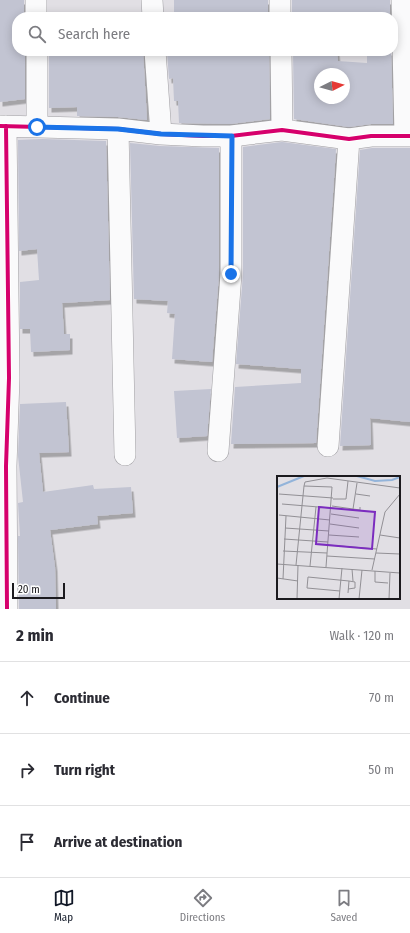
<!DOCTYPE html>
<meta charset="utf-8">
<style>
body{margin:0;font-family:"Fira Sans Condensed",sans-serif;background:#f7f7f7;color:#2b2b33}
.compass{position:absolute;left:314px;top:68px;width:36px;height:36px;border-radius:50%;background:#fff;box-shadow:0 2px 10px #0003;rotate:85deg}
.scale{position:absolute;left:12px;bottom:10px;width:53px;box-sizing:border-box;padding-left:4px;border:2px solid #1b1a1e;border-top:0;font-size:11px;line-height:14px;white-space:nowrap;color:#1b1a1e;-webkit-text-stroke:3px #fff;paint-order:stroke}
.stop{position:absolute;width:12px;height:12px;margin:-9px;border:3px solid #1a73e8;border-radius:50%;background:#fff}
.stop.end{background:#1a73e8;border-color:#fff;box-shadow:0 1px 4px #0008}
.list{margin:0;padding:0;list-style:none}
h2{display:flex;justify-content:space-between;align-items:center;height:52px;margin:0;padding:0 16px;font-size:17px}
h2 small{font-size:13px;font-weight:400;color:#7c7c81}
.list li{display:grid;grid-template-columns:26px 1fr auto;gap:12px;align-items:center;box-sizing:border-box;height:72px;padding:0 16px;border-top:1px solid #e1e1e2}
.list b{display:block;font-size:15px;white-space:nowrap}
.list em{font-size:13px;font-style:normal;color:#7c7c81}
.icon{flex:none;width:22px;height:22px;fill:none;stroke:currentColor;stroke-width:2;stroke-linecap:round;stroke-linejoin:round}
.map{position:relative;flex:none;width:410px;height:609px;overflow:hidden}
.search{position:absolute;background:#fff;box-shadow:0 2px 10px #0003;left:12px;right:12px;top:12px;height:44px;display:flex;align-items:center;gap:10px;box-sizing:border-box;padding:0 14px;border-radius:16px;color:#7c7c81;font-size:15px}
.sheet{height:268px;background:#fff}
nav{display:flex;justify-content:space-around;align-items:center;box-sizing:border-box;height:56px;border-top:1px solid #e1e1e2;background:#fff;font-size:11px;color:#7c7c81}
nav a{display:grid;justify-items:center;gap:2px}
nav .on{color:#111827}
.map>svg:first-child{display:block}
.building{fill:#c2c4d2;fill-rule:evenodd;filter:url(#shadow)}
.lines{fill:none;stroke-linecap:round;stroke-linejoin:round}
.minor-casing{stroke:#a09fa3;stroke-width:22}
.minor{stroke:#fafafb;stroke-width:21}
.cycleway-casing{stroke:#fff;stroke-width:6}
.cycleway{stroke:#d6006c;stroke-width:4}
.route{stroke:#1a73e8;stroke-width:5}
.inset-river{fill:none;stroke:#93b4da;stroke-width:2}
.inset-road{fill:none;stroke:#929095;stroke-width:1}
.view{fill:#7b2cbf;fill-opacity:0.15;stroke:#7b2cbf;stroke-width:2}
.inset-edge{fill:none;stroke:#1b1a1e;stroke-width:2}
</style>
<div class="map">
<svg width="410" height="609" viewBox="0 0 410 609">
<defs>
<filter id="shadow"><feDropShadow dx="2.5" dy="4.5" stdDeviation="0" flood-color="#0004"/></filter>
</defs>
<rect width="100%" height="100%" fill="#e1dfe4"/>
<path class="building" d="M0 0H24V17H17V51H25V99L0 102Z
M174 0H268V17H174Z
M292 0H390V17H345V12L292 15Z
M93 51H143L147 120 118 117 77 116V107L49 108V55L93 54Z
M167 51H269L270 119 230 124 179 123 178 101H174L173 78 169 79Z
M293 51H337L338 61 367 63V51H391L393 124H371L349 127 294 119ZM320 74H344V98H320Z
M42 139 106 141 110 300 62 303 64 334H70V350L31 352 30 329H20V282L39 280 37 249 19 251 18 140Z
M282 142 336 149 316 443 231 444 235 387 301 383V369L236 364 243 274V147Z
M130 143 160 146 219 148V274L212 362 172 359 175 314 167 313 168 301 134 299Z
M372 148H410V422L370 418 371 445 340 446 360 150Z
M211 389 207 436 177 438 174 391Z
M66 402 69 452 39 453 43 492 93 485 94 489 131 487 133 513 97 516 98 524 50 530 55 567 56 609H19L18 536H20L18 503 23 502 18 456 20 404Z"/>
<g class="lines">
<g class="minor-casing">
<path id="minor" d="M36 0V17
M152 0 153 17
M280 0V17
M402 0 405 136
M37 51V127
M155 51 161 134
M281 51 282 130
M0 126 118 129 161 134 203 136H231L282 130 349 139 371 136H410
M6 126 9 378 6 466 7 609
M118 129 125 455
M328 446 349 139
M218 451 231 274V136"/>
</g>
<use href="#minor" class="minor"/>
<g class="cycleway-casing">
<path id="cycleway" d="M0 126 118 129 161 134 203 136H231L282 130 349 139 371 136H410
M6 126 9 378 6 466 7 609"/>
</g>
<use href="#cycleway" class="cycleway"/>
</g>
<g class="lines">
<path class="route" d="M37 127 118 129 161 134 232 136 231 274"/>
</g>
<g transform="translate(277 476)">
<rect width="123" height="123" fill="#e1dfe4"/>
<path class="inset-river" d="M80 0 98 5 115 4 123 1M0 11 27 0"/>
<path class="inset-road" d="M27 10 28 6 50 2 123 12M2 18 56 22M79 18 93 20M56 23H69L71 5M5 28 54 32M55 30 83 34V31M76 33 80 7M54 38 82 42M2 39 53 44M53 48 82 52M8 52 52 55M52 59 82 61M103 59 123 62M7 63 51 66M51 69 100 73M6 75 50 77M99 77 123 78M50 80 98 83M0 88 123 97M19 89 27 10 55 11 49 91M33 90 39 31M75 93 76 105M95 94 108 36 123 18M98 95V106L111 107M0 102 21 105M6 103 9 40M71 113 78 112V106L72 105M63 115 30 112 31 101 72 105 71 117M20 123 21 89M62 123 65 92M82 123 85 94M112 123 113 97"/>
<path class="view" d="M42 31 98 36 95 73 39 68Z"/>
<rect width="123" height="123" class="inset-edge"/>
</g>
</svg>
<svg class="compass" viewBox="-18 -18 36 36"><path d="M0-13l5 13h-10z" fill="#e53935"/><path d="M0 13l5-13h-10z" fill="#7c7c81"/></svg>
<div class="scale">20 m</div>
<div class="stop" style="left:37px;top:127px"></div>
<div class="stop end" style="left:231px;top:274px"></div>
<div class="search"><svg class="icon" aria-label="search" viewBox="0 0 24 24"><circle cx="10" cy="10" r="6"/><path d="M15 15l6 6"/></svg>Search here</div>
</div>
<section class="sheet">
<h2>2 min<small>Walk · 120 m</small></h2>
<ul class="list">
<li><svg class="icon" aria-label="ahead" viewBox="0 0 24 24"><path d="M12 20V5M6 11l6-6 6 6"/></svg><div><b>Continue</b></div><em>70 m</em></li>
<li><svg class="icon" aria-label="right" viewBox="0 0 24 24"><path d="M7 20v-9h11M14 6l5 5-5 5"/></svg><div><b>Turn right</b></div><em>50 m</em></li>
<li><svg class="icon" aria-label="arrive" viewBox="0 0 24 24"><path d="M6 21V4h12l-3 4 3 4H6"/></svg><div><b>Arrive at destination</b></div></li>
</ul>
</section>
<nav>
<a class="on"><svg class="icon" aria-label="map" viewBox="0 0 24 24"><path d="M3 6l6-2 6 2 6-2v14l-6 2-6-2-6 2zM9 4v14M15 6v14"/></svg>Map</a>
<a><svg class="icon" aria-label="directions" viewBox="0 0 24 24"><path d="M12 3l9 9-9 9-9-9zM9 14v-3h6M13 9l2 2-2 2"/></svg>Directions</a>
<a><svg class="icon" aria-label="saved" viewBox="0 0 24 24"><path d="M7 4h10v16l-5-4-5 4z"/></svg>Saved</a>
</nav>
